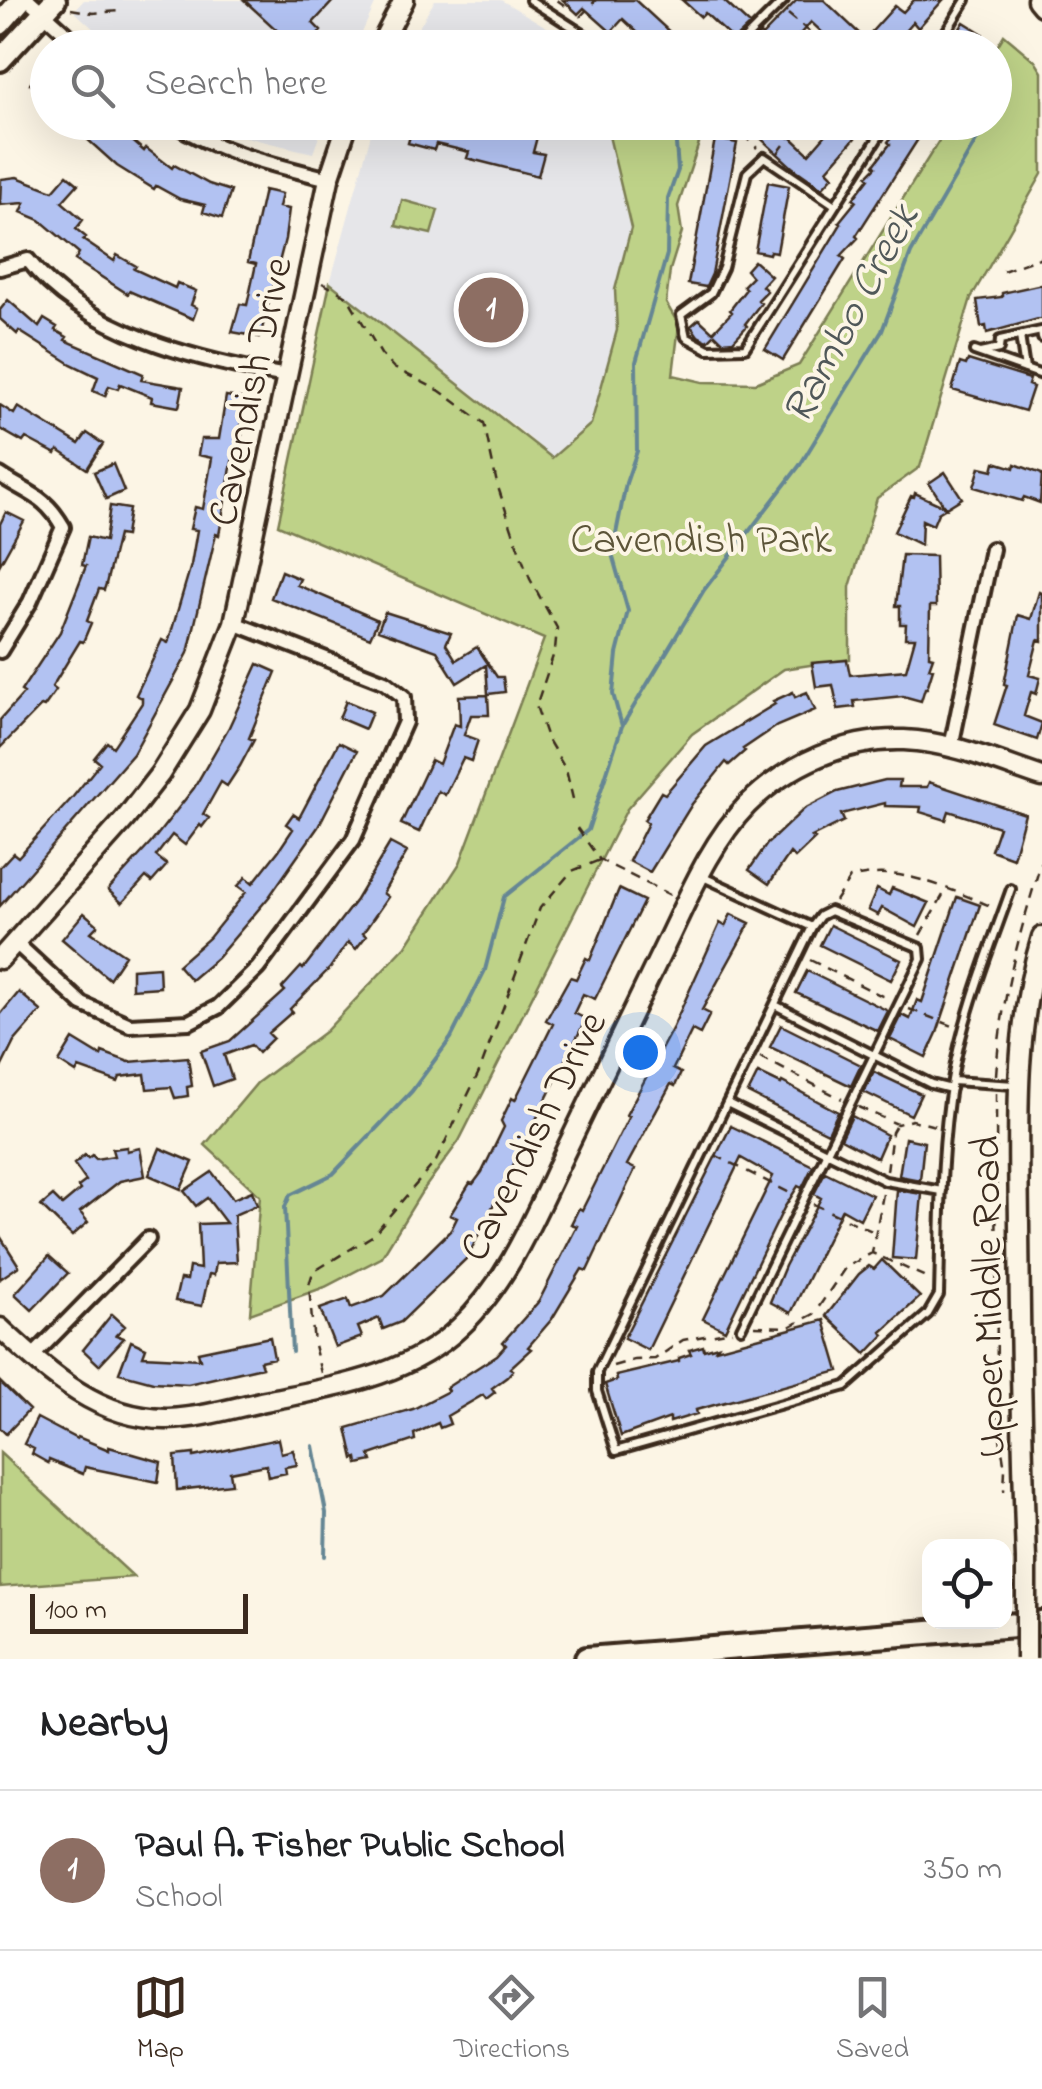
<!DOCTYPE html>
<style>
body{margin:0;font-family:"Indie Flower",sans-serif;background:#f2f2f2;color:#202124}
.controls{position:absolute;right:30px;bottom:30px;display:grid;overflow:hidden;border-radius:20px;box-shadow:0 10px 40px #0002}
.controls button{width:90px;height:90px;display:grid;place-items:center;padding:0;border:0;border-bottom:2px solid #e0e0e0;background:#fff;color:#202124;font:50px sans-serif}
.scale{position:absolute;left:30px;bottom:25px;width:218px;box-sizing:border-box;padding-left:10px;border:5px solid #3b2a1e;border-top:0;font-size:28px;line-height:35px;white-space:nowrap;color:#3b2a1e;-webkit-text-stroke:8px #fcf5e5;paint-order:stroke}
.you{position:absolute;left:640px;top:1052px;width:35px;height:35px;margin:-25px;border:8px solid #fff;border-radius:50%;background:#1a73e8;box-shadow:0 0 0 15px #1a73e833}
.badge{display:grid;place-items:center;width:65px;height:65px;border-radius:50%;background:#3b2a1e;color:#fff;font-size:32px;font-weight:700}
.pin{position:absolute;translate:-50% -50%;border:5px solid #fff;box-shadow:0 2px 10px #0006}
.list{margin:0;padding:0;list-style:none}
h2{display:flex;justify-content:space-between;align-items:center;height:130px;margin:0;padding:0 40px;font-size:42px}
h2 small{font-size:32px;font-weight:400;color:#757577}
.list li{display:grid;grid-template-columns:65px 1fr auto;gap:30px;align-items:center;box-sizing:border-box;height:160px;padding:0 40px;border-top:2px solid #e0e0e0}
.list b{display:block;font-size:38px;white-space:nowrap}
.list p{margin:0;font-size:32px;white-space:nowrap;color:#757577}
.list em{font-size:32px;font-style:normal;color:#757577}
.icon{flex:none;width:55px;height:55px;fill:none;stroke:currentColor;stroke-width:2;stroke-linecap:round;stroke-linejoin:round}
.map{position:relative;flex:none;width:1042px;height:1659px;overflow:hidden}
.search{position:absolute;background:#fff;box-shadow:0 10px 40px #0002;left:30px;right:30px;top:30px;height:110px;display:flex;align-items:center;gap:25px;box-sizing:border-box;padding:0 35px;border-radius:55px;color:#757577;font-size:38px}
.sheet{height:290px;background:#fff}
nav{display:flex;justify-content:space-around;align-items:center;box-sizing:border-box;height:140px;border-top:2px solid #e0e0e0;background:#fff;font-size:28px;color:#757577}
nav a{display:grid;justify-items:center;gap:5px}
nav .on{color:#3b2a1e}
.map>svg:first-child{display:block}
.built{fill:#e6e6e9}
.green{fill:#bed288;stroke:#7c7e53;stroke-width:2.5}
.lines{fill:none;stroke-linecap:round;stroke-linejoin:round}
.stream{stroke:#658694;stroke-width:4}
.building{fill:#b2c2f2;stroke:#3b2a1e;stroke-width:2.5}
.lane-casing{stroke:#3b2a1e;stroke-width:14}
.street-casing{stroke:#3b2a1e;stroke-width:20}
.secondary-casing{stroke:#3b2a1e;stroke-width:25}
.primary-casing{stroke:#3b2a1e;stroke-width:28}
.highway-casing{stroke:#3b2a1e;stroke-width:30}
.path{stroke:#3b2a1e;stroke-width:2.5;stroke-dasharray:10 8;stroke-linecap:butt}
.lane{stroke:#fcf5e5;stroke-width:6}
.street{stroke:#fcf5e5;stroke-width:12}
.secondary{stroke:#fcf5e5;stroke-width:18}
.primary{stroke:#fcf5e5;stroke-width:20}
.highway{stroke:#fcf5e5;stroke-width:22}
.secondary-bridge-casing{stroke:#3b2a1e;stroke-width:25;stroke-linecap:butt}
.secondary-bridge{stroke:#fcf5e5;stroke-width:18}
.labels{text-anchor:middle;stroke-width:8;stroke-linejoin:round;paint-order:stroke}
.street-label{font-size:42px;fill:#3b2a1e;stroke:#fcf5e5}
.park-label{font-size:42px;fill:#5c5438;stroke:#fcf5e5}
.water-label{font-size:45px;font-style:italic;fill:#505859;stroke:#fcf5e5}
</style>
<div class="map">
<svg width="1042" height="1659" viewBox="0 0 1042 1659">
<rect width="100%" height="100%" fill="#fcf5e5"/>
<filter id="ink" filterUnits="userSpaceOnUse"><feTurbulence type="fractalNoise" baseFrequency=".01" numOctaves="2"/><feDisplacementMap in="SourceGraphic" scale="20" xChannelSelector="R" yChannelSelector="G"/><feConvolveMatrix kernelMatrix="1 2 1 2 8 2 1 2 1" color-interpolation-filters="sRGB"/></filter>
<g filter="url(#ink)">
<path class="built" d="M84 0H377L355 48 113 47 74 11Z
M435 0H501L580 47 407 48Z
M208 123H324L313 153 249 138Z
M374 123H606L631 228 615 290 617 330 591 424 552 458 525 434 330 283Z"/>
<path class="green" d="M1004 35 1035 61 1042 72V174L971 298 920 467 877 498 850 587V659L784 669 692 734 627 809 459 1141 421 1193 381 1258 325 1287 250 1314 260 1196 205 1145 257 1083 326 1031 406 946 460 863 544 639 278 525 330 283 552 458 591 424 617 330 615 290 631 228 606 123H695L704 128 678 206 682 232 670 270 666 303 679 325 673 375 703 382 756 383 799 365 950 123 994 122 995 50Z
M402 200 438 210 431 234 396 226Z
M0 1453 134 1577 0 1587Z"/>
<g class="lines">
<path class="stream" d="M994 109 1005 91
M622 726 613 694 617 654 628 611 612 554 626 483 637 451 636 362 667 254 668 198 678 170 675 131 670 122
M292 1352 285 1207 290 1195 333 1174 412 1091 451 1038 485 970 504 897 588 830 622 726 704 590 800 465 882 331 911 253 987 122
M313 1446 326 1513 325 1556"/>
</g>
<path class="building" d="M244 0H334L313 23 321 31 306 48H296Z
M563 0H635L687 48H654L623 19 611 32 584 8 578 14Z
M682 0H723L750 25 734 40 705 13 701 17Z
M797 0H824L865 39 895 6 903 12 914 0H943L918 28 913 22 890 48H839L811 22 787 48H746L760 34 762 36Z
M964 22 983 34 975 48H948Z
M48 64V100L30 84Z
M81 122H111L144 151 146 148 172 168 174 165 209 184 231 191 222 218 203 212 205 205 180 199 156 186 154 189 117 166 76 129Z
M414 122H541L533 152 544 154 538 176 467 158 469 152 436 144 434 150 408 143Z
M743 122H775L809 154 837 122H869L827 170 833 176 822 188 792 167Z
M903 122H929L856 236 858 238 841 256 845 259 783 360 765 349 841 224 839 222 856 201 853 199 869 178 867 176 876 167 874 165 890 144 888 142Z
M715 139 737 143 712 274 706 287 688 284Z
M67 175 78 184 62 202 83 220 76 229 86 237 83 240 114 261 117 255 136 266 134 269 175 288 177 283 196 291 191 305 197 308 193 319 129 291 128 294 75 260 79 253 40 220 21 212 25 203 0 205 1 179 17 177 53 191Z
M768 182 789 186 777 252 770 251 769 254 755 251Z
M264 190 282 194 279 207 289 209 285 239 260 337 232 332 240 304 247 305 256 264 248 262Z
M754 261 771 276 762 286 767 291 758 300 761 303 745 324 747 326 733 341 723 342 715 334 708 341 698 336 691 326 699 319 713 332 732 312 730 310 746 289 743 286 752 277 746 270Z
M1042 284V318L987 333 986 326 981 327 977 300 1002 297V293Z
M8 300 39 327 44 319 57 327 55 330 67 337 65 340 143 374 141 380 183 387 179 407 151 402 152 397 120 384 118 389 109 386 105 396 93 391 98 377 71 364 19 331 17 334 0 319V310Z
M968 360 1030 379 1028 385 1033 387 1025 411 952 390 960 363 966 365Z
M226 396 246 399 239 434 242 435 239 452 236 451 232 462 219 535 216 534 188 653 133 754 0 906V867L13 853 18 857 72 798 100 763 94 758 107 742 113 747 142 703V698L136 695 162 640 168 643 191 565 197 530 190 529 195 507 203 509 212 458 198 455 201 439H219Z
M0 405 14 414 18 407 79 444 87 433 103 444 87 469 58 450 56 454 26 438 23 442 0 429Z
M995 462 1014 468 1015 464 1042 474 1040 503 1024 497 1022 501 974 487 980 467 993 470Z
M113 464 124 491 106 499 94 472Z
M945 472 962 498 938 513 933 525 922 520 921 545 894 532 911 496 914 497 915 493 945 507 929 483Z
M110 506 129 509 125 536 118 535 106 584 104 590 99 589 87 621 91 623 83 642 80 641 52 687 56 690 44 707 41 706 0 748V720L24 693 21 691 60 632 86 566 82 565 88 537 105 541Z
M6 512 24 521 0 564V524Z
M902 555 935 556 936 606H930L929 656 933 657 929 668 933 669 927 688H925L921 701 903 696 854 701 855 707 838 709 833 685 816 687 812 663 847 660 850 675 906 670 915 638H905L906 624H900V606H896Z
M281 571 300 579 297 585 378 620 370 638 271 598Z
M1039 592 1042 593V641L1038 640 1029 675 1040 678 1036 694 1031 692 1024 716 1042 723 1037 740 994 725 1007 685 1004 684 1018 615 1031 619Z
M385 612 451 633 446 644 456 660 477 647 497 677H503L505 692 488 694 486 665 457 683 437 651 378 630Z
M258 664 276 672 249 738 254 740 240 766 227 786 221 782 203 814 209 818 202 827 200 825 185 845 172 835 156 856 167 865 152 882 146 877 122 903 108 890 151 843 194 788 229 727Z
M793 692 795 697 807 692 815 710 777 726 743 749 745 751 729 765 726 762 692 804 650 872 629 861 648 823 644 820 661 792 665 794 706 746 775 704 773 701Z
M488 695 489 715H471L464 735 478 740 471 761 463 758 445 795 438 791 419 832 401 824 431 760 439 764 454 724 460 726 459 696Z
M346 701 372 712 365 729 339 718Z
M339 742 357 751 318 827 269 897 217 958 191 980 178 965 209 938 246 892 238 886 246 877 253 883 279 850 293 829 286 824 293 814 299 818Z
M885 780H900L899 787H927L929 782 1025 814 1013 858 991 850 999 827 949 811 946 820 920 812 921 807 885 806V803L841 814 844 821 812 837 815 839 795 858 790 853 769 884 749 870 767 844 804 809 837 792Z
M390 843 407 852 383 893 388 897 363 933 366 936 356 949 348 942 330 968 290 1009 292 1012 268 1033 273 1038 258 1053 251 1045 224 1055 232 1079 213 1086 201 1051 230 1041 285 991 282 988 301 967 303 969 356 900Z
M892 888 929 903 917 927 882 908 878 915 868 910 877 889 889 895Z
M619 889 644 901 595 999 583 994 574 1013 586 1019 467 1258 401 1322 383 1329 379 1318 358 1327 362 1337 335 1347 320 1309 348 1299 351 1308 384 1296 451 1230 457 1218 450 1215 470 1183 473 1184 482 1172 504 1127 501 1121 512 1098 515 1100 553 1024 546 1020 570 977 576 979 586 958 590 960Z
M957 897 980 905 937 1033 926 1057 890 1039 902 1015 910 1019 917 1000 922 1002Z
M84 913 98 925 91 932 125 955 109 979 62 939Z
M731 914 750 923 702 1010 710 1014 700 1034 692 1030 673 1069 681 1073 675 1086 671 1084 627 1165 635 1169 587 1271 582 1269 552 1319 528 1347 531 1349 510 1368 513 1370 507 1377 492 1388 495 1392 486 1399 483 1395 447 1416 450 1424 440 1428 438 1423 414 1434 415 1440 370 1455 372 1461 358 1464 357 1458 354 1459 347 1428 413 1409 448 1391 446 1388 497 1355 506 1345 503 1342 539 1301 577 1226 571 1224 579 1208 582 1210 629 1116 626 1115 673 1027 720 923 725 926Z
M830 925 901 960 891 980 820 945Z
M159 967 160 987 132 989V969Z
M807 971 888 1011 878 1031 796 993Z
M19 992 41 1011 14 1042 0 1070V1015Z
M781 1025 861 1065 851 1086 770 1047Z
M73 1039 101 1056 102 1052 129 1062 188 1057 192 1086 187 1087 188 1096 175 1098 171 1087 147 1089 145 1074 120 1077 118 1082 79 1068 76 1073 59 1062Z
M874 1072 921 1094 911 1115 864 1092Z
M758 1073 781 1084 782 1082 838 1112 828 1133 748 1093Z
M852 1116 887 1135 877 1158 841 1139Z
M731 1126 813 1166 802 1188 798 1186 784 1208 725 1330 703 1319 773 1176 741 1158 648 1350 624 1338Z
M905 1138 924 1142 920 1180 899 1176Z
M127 1147V1151L140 1148 145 1176 120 1181 80 1212 88 1222 72 1236 41 1206 53 1196 62 1205 80 1190 78 1187 86 1181 74 1164 85 1155 88 1158 92 1155 96 1159 114 1156 112 1149Z
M160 1148 193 1162 181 1189 149 1175Z
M212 1172 233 1199 252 1191 257 1205 234 1215 237 1262 216 1263 214 1275 209 1274 202 1306 175 1301 180 1279 187 1280 189 1267 200 1269 198 1224 226 1223 207 1198 196 1206 184 1191Z
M825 1172 872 1195 860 1219 842 1209 791 1313 770 1302 785 1266 821 1198 814 1194Z
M897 1190 922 1194 916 1260 892 1258Z
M0 1236 19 1266 0 1279Z
M49 1256 68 1273 32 1310 15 1294Z
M882 1260 920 1297 882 1332 884 1335 866 1354 826 1316 859 1274 869 1266 874 1269Z
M112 1314 125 1326 116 1335 124 1338 99 1365 83 1350Z
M824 1320 839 1371 696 1410 697 1414 670 1422V1418L621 1436 605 1384 617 1380 616 1376 679 1361V1358L691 1354 689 1350 703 1346 704 1350 718 1346 716 1349Z
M270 1337 274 1358 260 1361 262 1367 188 1384 153 1382 119 1373 131 1341 146 1348 143 1356 200 1359 198 1352Z
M0 1382 29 1410 6 1434 0 1428Z
M37 1418 77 1439 78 1437 109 1450V1447L161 1462 158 1482 85 1467 83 1474 49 1460 48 1463 32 1454 34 1449 24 1444Z
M278 1439 281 1453 293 1450 297 1465 285 1467 286 1473 268 1477 266 1465 230 1472 232 1484 177 1490 175 1456 194 1454V1457Z"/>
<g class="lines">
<g class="lane-casing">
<path id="lane" d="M530 0 605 48
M736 48 784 0
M936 48 966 0
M835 205 764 157 747 173 723 268 711 293 681 315 686 337 708 349 745 348 888 122
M1020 336 1025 369
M974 351 1042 375
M980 353 999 349 1000 340 1041 331 1042 338
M701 876 812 927
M775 1005 931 1084 951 1089
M952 1081 1015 1085
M727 1103 885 1181 942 1191
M741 1328 921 959 920 948 830 911 820 916 812 927 597 1372V1391L616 1451 846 1386 928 1314 939 1295C941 1223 940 1151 952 1080 963 1014 989 951 1011 889"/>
</g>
<g class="street-casing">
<path id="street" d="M29 0 82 48
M171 122C220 153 274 165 329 179
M0 268 28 260C84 333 200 361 287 376
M0 475C28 494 45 495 63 527L30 602 0 651
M951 747 992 549
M15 942 82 1004 130 1025 189 1022 218 1007 258 968 353 840 405 722 404 697 385 682 234 623
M32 1357 148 1239"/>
</g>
<g class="secondary-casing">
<path id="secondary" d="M1037 0 1042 6
M379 48 404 0
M0 959 125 819 160 774 200 710 234 623 329 179 348 122
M0 1328C48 1372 98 1420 168 1419 200 1418 234 1408 265 1401 333 1387 408 1377 460 1327 509 1281 536 1212 565 1152 600 1080 635 1007 670 935 691 891 713 840 747 805 788 764 846 738 904 740 952 742 997 762 1042 777
M1026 1559C1022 1448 1020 1336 1019 1224 1018 1128 1013 1030 1042 937"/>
</g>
<g class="primary-casing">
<path id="primary" d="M0 24 21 0
M0 60 55 0"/>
</g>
<g class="highway-casing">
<path id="highway" d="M587 1659 1042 1623"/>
</g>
<path class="path" d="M557 0 571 10
M71 9 93 13 120 11
M788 14 829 48
M580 17 596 0
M729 122 757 148
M778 153 801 122
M1003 271 1042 257
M322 283 347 296 381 354 394 368 440 391 484 423 497 484 521 556 530 579 557 628 555 650 536 706 547 738 566 770 573 799
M577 828 600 860 670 895
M835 901 850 878C899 864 946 888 993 907
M920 935 946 890
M810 960 888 999
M909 1009 953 1026
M760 1057 842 1099
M996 1075C1001 998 1019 934 1042 860
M996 1093 997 1419 1005 1469 1004 1491
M858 1107 897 1124 912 1120 935 1126
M715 1155 792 1194
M887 1171 892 1132 896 1125
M883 1194 872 1253 928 1278
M813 1204 874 1232
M754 1326 789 1327 814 1314 845 1268 872 1253
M613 1366 634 1360 655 1359 683 1340 732 1331
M321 1373 314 1345 309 1285 313 1272 372 1236 436 1161 480 1070 540 908 572 871 600 860"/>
<use href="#lane" class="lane"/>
<use href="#street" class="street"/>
<use href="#secondary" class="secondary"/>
<use href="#primary" class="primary"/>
<use href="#highway" class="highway"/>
<g class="secondary-bridge-casing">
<path id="secondary-bridge" d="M1026 1559V1659"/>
</g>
<use href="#secondary-bridge" class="secondary-bridge"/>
</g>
</g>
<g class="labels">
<g class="street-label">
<text transform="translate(248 391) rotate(-78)" y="15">Cavendish Drive</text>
<text transform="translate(531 1135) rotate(-63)" y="15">Cavendish Drive</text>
<text transform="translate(986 1297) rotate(-91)" y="15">Upper Middle Road</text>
</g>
<g class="park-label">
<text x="701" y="552">Cavendish Park</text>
</g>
<g class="water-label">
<text transform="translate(848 313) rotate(-62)" y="16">Rambo Creek</text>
</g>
</g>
</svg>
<div class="controls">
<button><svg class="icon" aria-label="locate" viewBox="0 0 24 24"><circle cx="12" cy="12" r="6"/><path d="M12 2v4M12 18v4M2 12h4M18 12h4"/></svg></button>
</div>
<div class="scale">100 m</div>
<div class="you"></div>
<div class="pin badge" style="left:491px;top:310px;background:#8d6e63">1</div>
<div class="search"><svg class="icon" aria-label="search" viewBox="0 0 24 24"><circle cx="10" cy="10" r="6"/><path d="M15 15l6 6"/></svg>Search here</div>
</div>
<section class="sheet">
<h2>Nearby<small></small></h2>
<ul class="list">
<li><span class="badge" style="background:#8d6e63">1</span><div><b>Paul A. Fisher Public School</b><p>School</p></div><em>350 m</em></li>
</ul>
</section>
<nav>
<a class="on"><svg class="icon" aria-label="map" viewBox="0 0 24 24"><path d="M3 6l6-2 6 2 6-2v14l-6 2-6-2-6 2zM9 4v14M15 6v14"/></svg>Map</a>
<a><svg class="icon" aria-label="directions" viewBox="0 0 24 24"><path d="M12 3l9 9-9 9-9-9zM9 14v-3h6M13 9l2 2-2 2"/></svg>Directions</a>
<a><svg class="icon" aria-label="saved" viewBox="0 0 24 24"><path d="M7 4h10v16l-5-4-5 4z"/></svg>Saved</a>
</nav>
